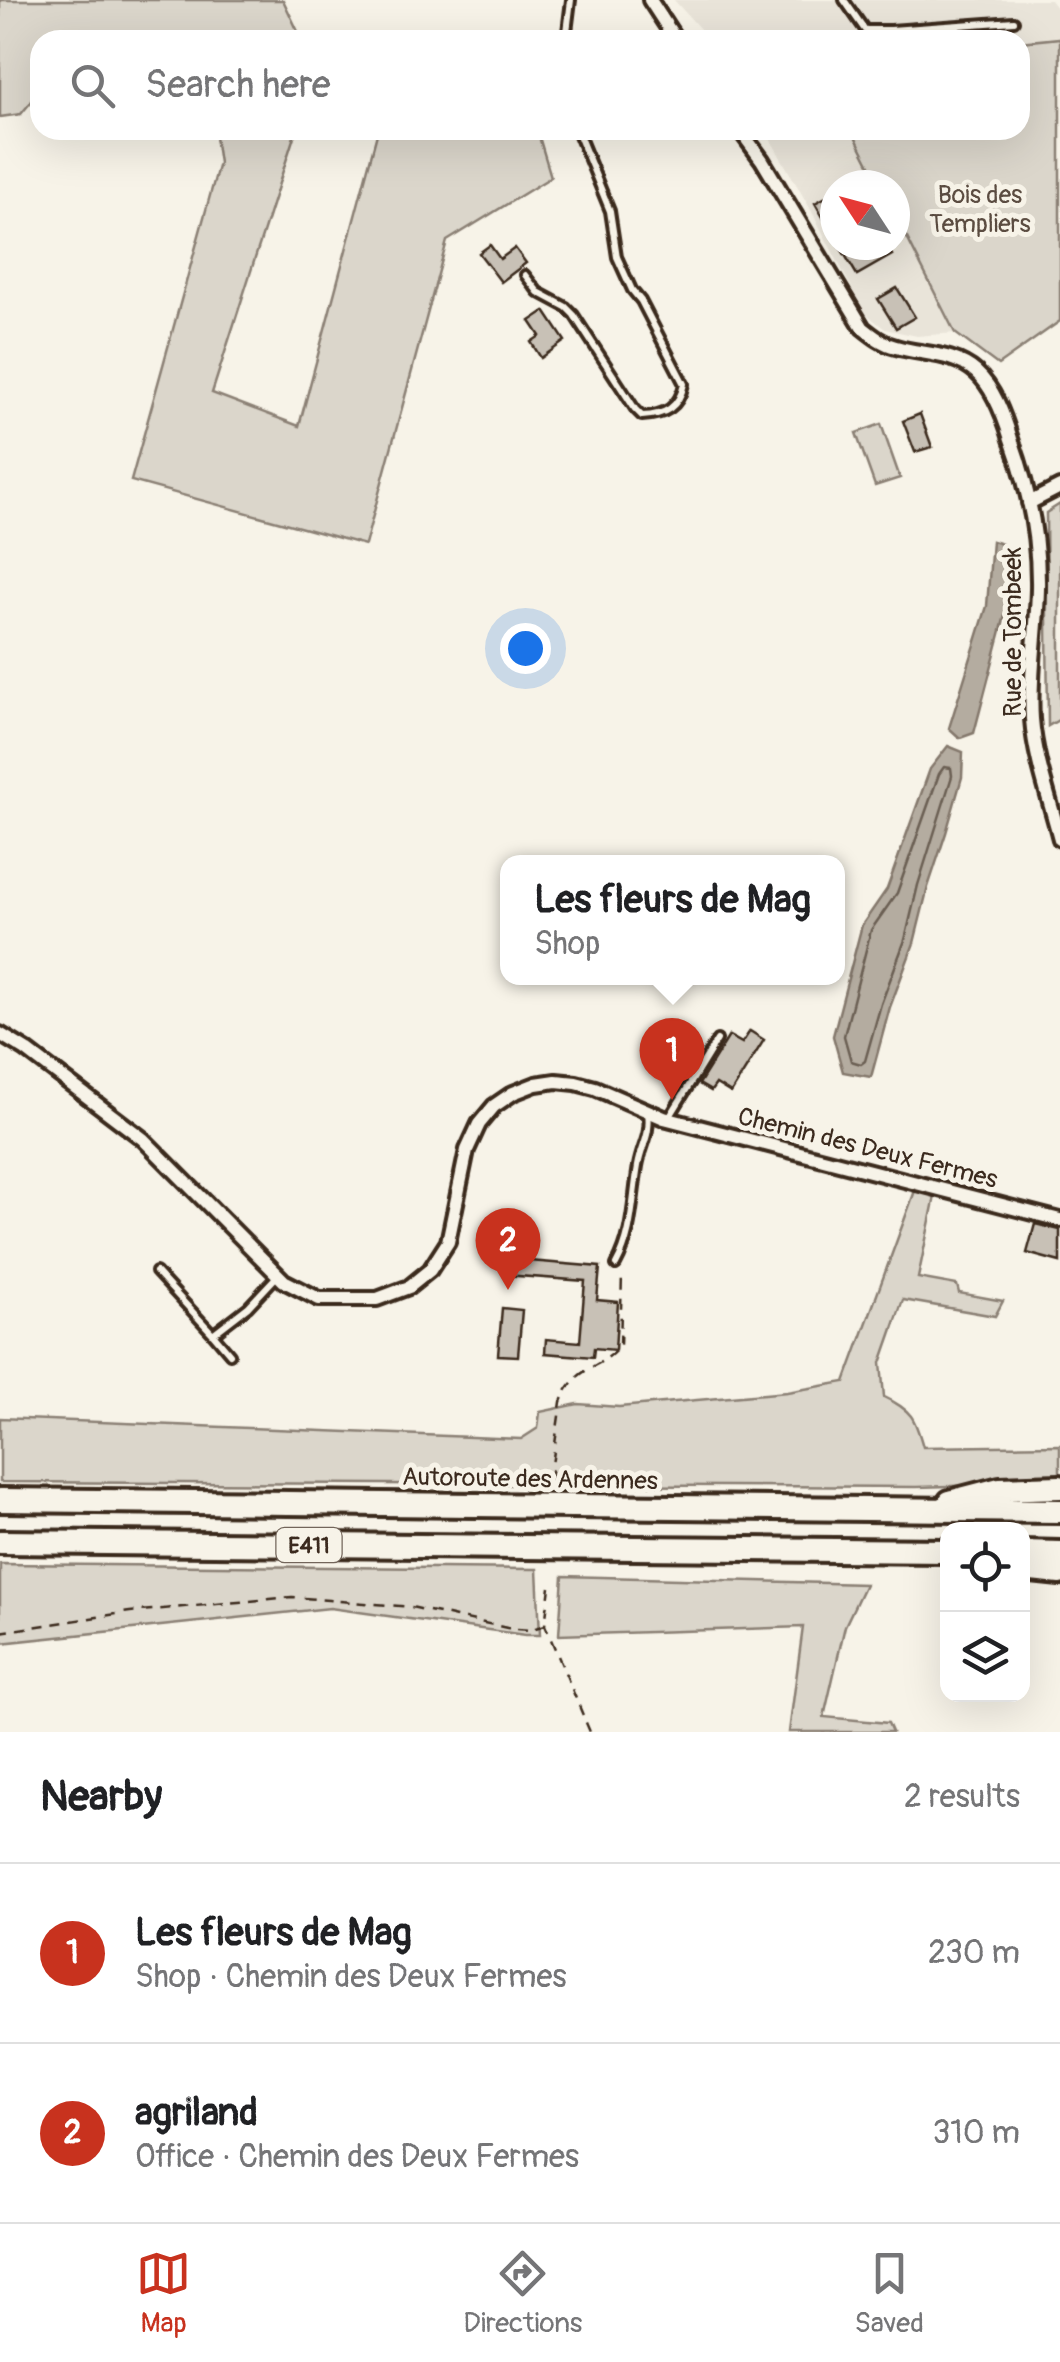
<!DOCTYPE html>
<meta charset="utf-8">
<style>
body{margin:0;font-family:Pangolin,sans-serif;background:#f6f6f6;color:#202124}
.controls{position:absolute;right:30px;bottom:30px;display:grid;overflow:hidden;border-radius:20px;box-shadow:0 10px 40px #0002}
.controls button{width:90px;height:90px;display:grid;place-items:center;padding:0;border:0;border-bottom:2px solid #e0e0e0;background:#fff;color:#202124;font:50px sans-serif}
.compass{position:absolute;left:820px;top:170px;width:90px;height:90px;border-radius:50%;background:#fff;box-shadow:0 10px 40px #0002;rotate:306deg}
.you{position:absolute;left:525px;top:648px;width:35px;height:35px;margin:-25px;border:8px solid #fff;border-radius:50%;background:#1a73e8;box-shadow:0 0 0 15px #1a73e833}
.badge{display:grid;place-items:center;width:65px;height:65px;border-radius:50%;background:#c8321e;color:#fff;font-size:32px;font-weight:700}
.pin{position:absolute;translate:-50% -82px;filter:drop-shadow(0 2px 5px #0008)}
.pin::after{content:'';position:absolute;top:52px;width:35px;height:30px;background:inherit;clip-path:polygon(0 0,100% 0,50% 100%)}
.popup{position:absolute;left:500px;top:855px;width:345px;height:130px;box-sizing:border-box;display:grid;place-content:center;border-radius:20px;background:#fff;filter:drop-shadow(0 2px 8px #0005);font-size:32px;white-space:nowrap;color:#757577}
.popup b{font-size:38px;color:#202124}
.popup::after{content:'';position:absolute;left:50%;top:100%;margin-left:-20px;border:20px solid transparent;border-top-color:#fff}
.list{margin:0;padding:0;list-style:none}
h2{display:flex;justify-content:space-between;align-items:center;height:130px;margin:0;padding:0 40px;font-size:42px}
h2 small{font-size:32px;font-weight:400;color:#757577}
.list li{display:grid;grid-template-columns:65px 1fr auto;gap:30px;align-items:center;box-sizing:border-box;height:180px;padding:0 40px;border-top:2px solid #e0e0e0}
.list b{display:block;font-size:38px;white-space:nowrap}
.list p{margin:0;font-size:32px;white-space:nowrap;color:#757577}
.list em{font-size:32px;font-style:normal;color:#757577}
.icon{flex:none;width:55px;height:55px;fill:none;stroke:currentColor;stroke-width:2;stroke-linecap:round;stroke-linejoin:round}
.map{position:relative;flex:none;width:1060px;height:1732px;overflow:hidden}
.search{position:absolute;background:#fff;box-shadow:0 10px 40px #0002;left:30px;right:30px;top:30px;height:110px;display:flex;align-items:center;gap:25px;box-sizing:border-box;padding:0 35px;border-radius:30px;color:#757577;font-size:38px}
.sheet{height:490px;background:#fff}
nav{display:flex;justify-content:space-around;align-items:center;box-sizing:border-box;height:140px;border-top:2px solid #e0e0e0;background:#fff;font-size:28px;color:#757577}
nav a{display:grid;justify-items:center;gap:5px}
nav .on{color:#c8321e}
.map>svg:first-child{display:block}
.built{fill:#e9e4d9}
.green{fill:#dbd6cb;stroke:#8b8074;stroke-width:2.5}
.water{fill:#b4aca0;stroke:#84786c;stroke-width:2.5}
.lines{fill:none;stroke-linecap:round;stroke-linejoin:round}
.shore{stroke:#6b5e52;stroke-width:2.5}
.building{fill:#c8c1b6;stroke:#3b2a1e;stroke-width:2.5}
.service-casing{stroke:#3b2a1e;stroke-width:14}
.minor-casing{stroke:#3b2a1e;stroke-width:20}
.motorway-casing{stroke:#3b2a1e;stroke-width:30}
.path{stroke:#3b2a1e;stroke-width:2.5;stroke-dasharray:10 8;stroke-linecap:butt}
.service{stroke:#f7f3e8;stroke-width:6}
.minor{stroke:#f7f3e8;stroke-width:12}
.motorway{stroke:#f7f3e8;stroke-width:22}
.labels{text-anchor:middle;stroke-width:10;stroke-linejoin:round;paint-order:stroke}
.shield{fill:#f7f3e8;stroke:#73665b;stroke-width:2.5}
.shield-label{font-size:22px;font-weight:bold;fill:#3b2a1e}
.park-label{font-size:25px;fill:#5b4c41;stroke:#f7f3e8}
.street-label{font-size:25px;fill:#3b2a1e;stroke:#f7f3e8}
</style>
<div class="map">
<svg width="1060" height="1732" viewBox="0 0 1060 1732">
<rect width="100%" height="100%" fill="#f7f3e8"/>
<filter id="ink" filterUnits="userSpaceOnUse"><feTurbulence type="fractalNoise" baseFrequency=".01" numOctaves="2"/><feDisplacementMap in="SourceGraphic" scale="20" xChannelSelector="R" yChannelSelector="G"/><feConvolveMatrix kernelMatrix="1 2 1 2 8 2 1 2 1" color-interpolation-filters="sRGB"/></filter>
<g filter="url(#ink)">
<path class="built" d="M674 0H1050L1060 13V38L1020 42V40H710Z
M765 130H852L880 185H835V245H895V214L955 333 917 336 885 329 864 312 811 210Z"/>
<path class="green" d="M0 0H283L302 40H40V91L21 114 0 117Z
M1060 38V321L998 365 955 333 895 214V185H880L852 130H1020V42Z
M214 130H296L212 393 299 426 378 130H537L551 177 447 241 365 545 131 481 219 163Z
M881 424 900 478 875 486 856 433Z
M1060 504V719L1048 726 1046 513Z
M916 1188 935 1196 918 1278 957 1285 959 1293 1003 1301 995 1316 903 1300 881 1363 884 1397C912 1410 915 1418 923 1447L1060 1445V1483L916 1487 0 1482V1418L521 1439 538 1428 540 1412 578 1404 619 1407 787 1392 845 1382Z
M0 1564 537 1569 540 1635H525L330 1608 0 1643Z
M563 1576 865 1584 845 1626 824 1717 888 1723 892 1732H789L803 1627 559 1635Z"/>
<path class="water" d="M992 541 1002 544 1010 596 974 733 960 738 949 728 987 606Z
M948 746 963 752 962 777 946 833 928 887 914 943 890 1007 871 1077 843 1072 833 1036 862 925 887 889 930 769Z"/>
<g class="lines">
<path class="shore" d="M944 767 951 768 952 776 918 885 905 940 881 1004 865 1061 861 1064 851 1061 844 1036 871 930 897 893 939 774Z"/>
</g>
<path class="building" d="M835 192V238L815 203Z
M490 245 500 259 515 248 526 263 501 282 479 253Z
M839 245H886L892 255 857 275Z
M897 288 915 317 896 328 878 299Z
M545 311 565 341 541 358 531 342 540 336 530 321Z
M920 414 932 447 915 452 903 421Z
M750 1031 764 1040 731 1093 716 1084 711 1091 699 1084 729 1036 742 1043Z
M1035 1224 1060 1230V1262L1027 1253Z
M506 1259 600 1267 597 1300 618 1302 615 1350 594 1348 593 1357 545 1353 546 1339 580 1342 585 1281 505 1275Z
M502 1308 522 1310 518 1356 498 1355Z"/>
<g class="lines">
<g class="service-casing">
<path id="service" d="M844 0 865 30H891L1014 21
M566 40 571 0
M525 275 538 292 566 307 574 315 635 409 642 416C665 415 679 408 684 384L641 301 632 290 617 257 610 211 577 130
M669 1118 717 1040
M616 1265C633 1234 632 1201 638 1166 642 1144 651 1136 648 1112
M156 1272 213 1334 248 1307 277 1276
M213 1334 230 1354"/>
</g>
<g class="minor-casing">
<path id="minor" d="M650 0 676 40
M740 130 762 160 863 328C873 336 883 344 896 347 923 355 953 352 976 372 994 388 1004 416 1011 439 1028 486 1039 538 1038 589 1037 632 1029 676 1032 719 1035 759 1050 800 1060 839
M1029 503 1060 487
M0 1034 26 1050 143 1139 284 1281 319 1299H377L409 1287 430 1270 448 1242 467 1150 479 1124 494 1106 513 1093 536 1084 556 1081 576 1083 595 1088 664 1118 1060 1220"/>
</g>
<g class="motorway-casing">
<path id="motorway" d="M0 1500 1060 1511
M950 1502 1000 1489 1060 1487
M0 1542 948 1551
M1022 1552 1060 1553
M1022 1569 1060 1573"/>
</g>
<path class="path" d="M550 1479 561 1402C576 1363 603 1370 620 1345L622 1274
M550 1587 545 1625 590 1732
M0 1632 130 1612 292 1597 411 1607 507 1628 529 1630 545 1625"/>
<use href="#service" class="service"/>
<use href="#minor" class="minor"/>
<use href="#motorway" class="motorway"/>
</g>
</g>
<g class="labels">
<rect class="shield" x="276.5" y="1528" width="65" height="34" rx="8"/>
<g class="shield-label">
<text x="309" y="1553">E411</text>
</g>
<g class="park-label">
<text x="980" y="203">Bois des<tspan x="980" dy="29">Templiers</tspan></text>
</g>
<g class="street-label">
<text transform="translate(1012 632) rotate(-90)" y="9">Rue de Tombeek</text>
<text transform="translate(868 1147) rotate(14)" y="9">Chemin des Deux Fermes</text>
<text transform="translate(530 1478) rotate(1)" y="9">Autoroute des Ardennes</text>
</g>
</g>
</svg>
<div class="controls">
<button><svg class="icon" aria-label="locate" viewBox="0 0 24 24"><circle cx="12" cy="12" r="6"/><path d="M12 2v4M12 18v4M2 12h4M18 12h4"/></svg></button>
<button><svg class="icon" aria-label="layers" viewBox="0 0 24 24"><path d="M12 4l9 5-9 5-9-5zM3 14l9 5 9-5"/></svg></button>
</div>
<svg class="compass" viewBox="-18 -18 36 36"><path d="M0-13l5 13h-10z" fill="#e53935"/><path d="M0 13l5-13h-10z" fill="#757577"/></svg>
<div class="you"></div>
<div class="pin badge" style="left:672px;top:1100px">1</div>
<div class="popup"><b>Les fleurs de Mag</b>Shop</div>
<div class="pin badge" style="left:508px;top:1290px">2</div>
<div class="search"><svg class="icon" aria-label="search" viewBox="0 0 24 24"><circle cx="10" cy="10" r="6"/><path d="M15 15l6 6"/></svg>Search here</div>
</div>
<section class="sheet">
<h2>Nearby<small>2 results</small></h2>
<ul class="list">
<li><span class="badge">1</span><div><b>Les fleurs de Mag</b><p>Shop · Chemin des Deux Fermes</p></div><em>230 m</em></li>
<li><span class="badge">2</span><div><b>agriland</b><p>Office · Chemin des Deux Fermes</p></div><em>310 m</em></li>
</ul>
</section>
<nav>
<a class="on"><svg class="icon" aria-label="map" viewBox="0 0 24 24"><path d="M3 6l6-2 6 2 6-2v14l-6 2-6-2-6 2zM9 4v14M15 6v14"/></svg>Map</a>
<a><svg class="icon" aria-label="directions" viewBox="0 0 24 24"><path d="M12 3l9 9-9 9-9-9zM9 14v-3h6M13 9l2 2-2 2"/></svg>Directions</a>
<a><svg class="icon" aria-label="saved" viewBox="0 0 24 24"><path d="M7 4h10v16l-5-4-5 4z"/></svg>Saved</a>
</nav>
